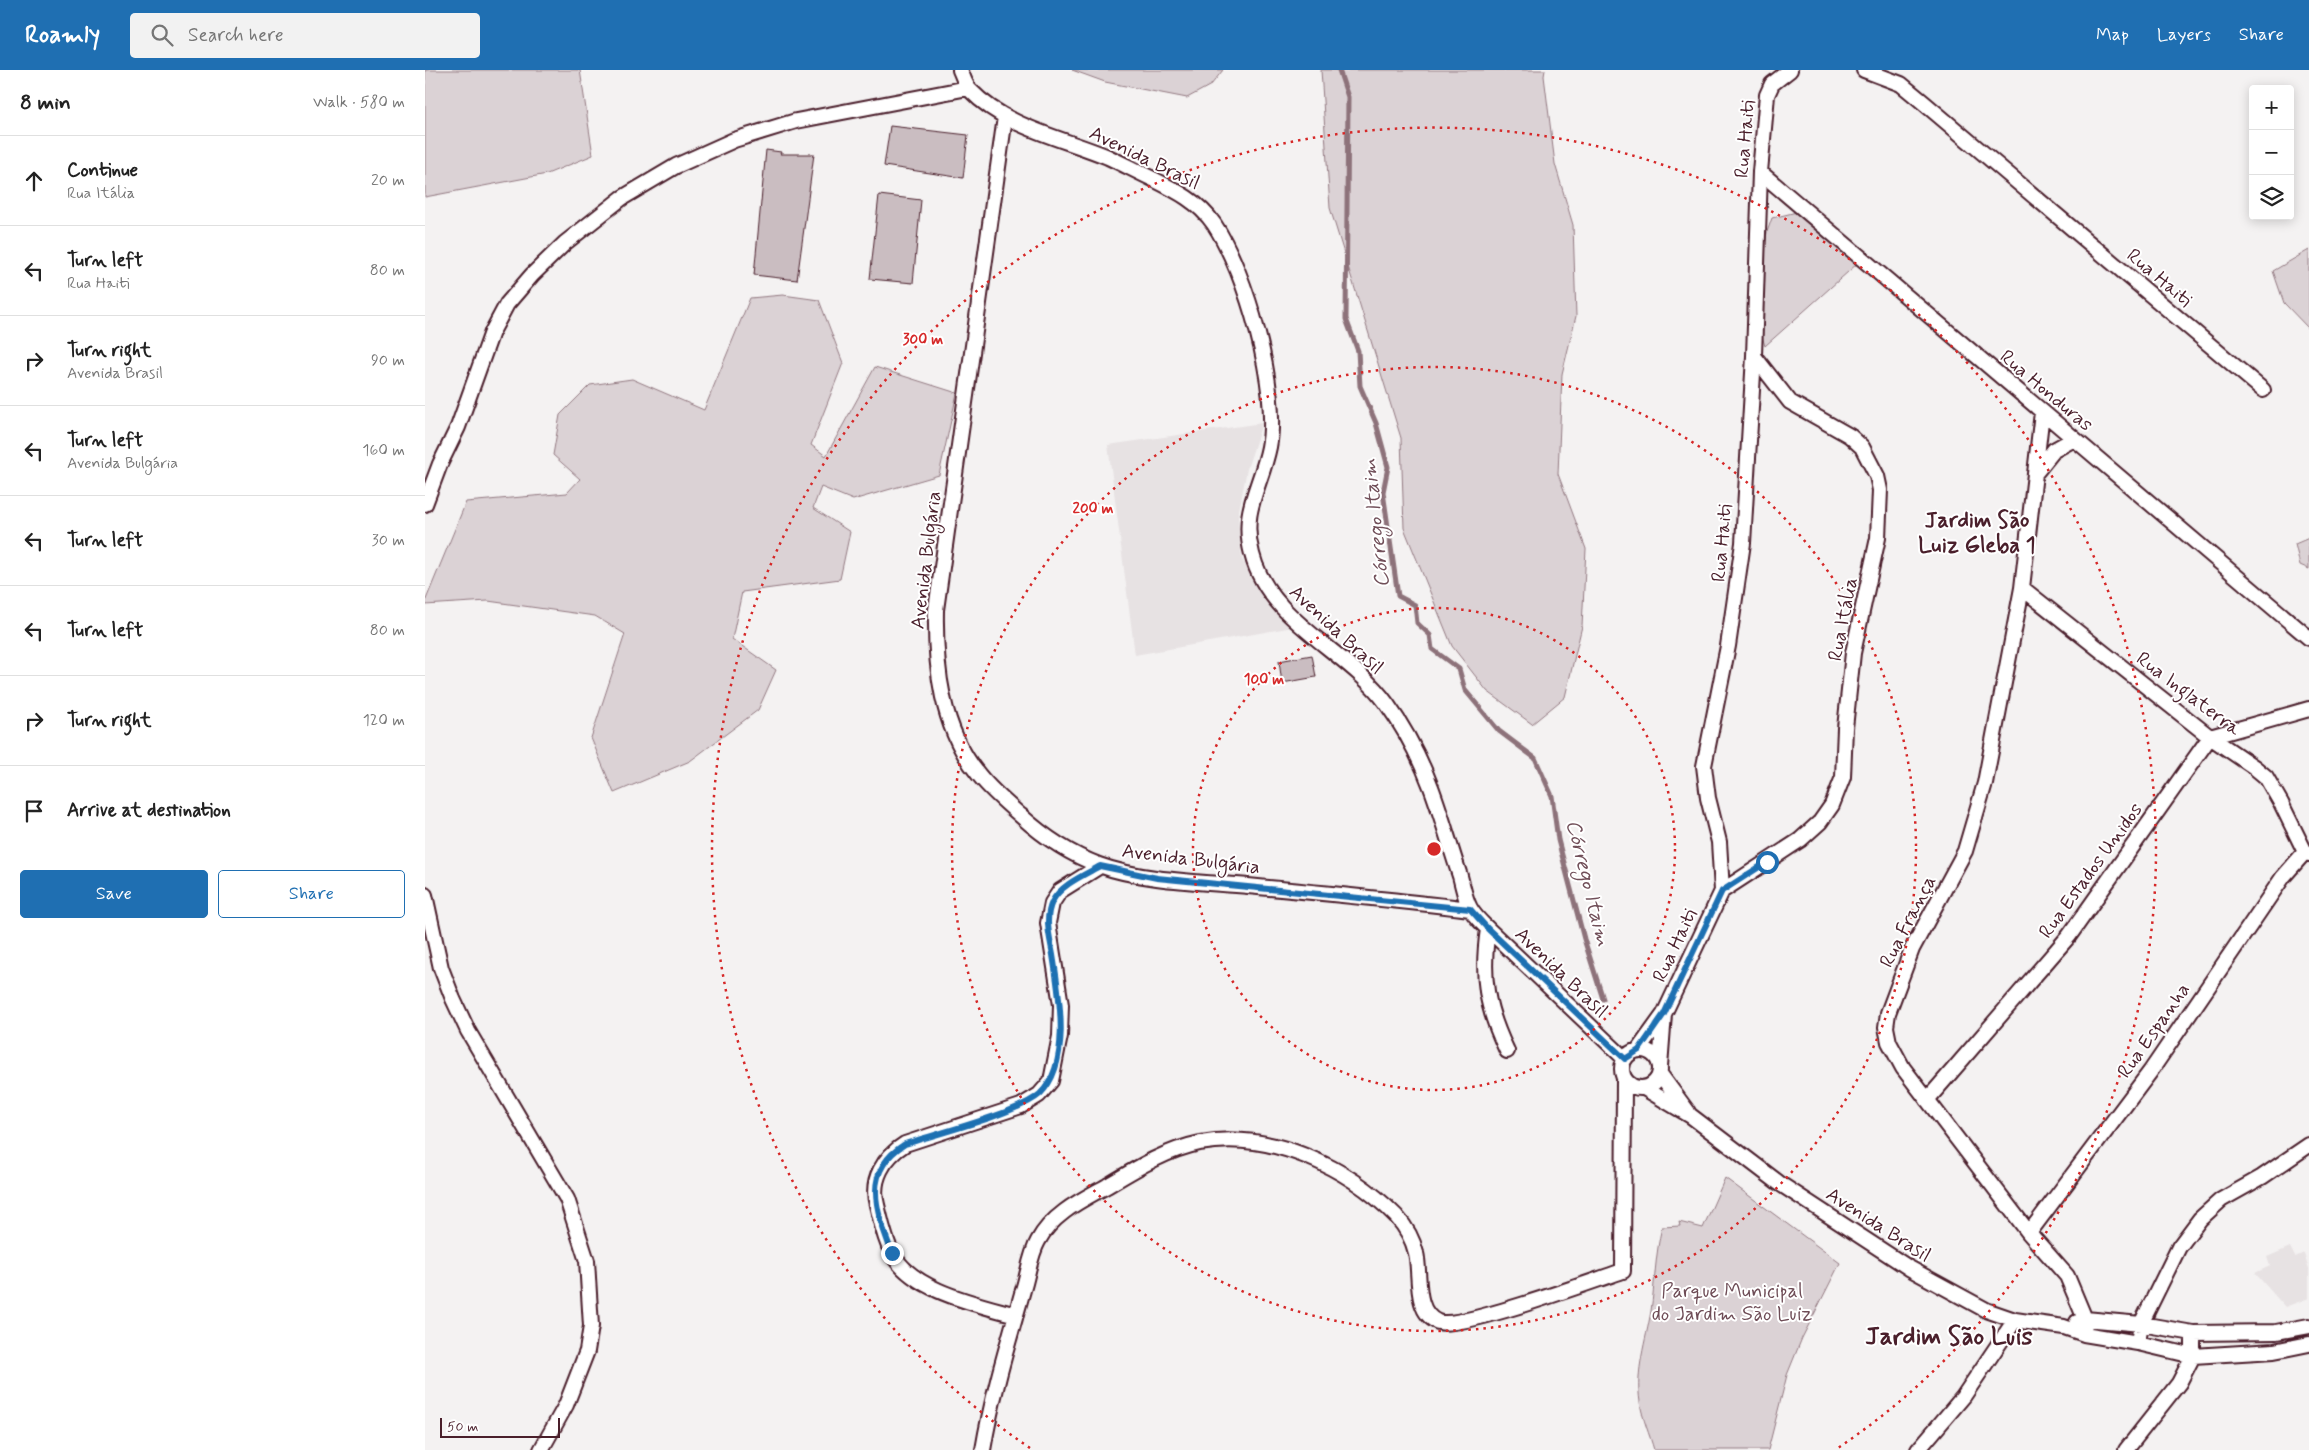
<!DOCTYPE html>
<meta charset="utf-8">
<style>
body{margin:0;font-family:Mynerve,sans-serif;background:#f2f2f2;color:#222}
.controls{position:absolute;right:15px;top:15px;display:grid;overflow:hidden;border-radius:5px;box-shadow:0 2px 12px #0003}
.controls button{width:45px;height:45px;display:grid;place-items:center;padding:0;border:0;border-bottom:1px solid #e0e0e0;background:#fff;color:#222;font:25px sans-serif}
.scale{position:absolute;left:15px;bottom:12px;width:120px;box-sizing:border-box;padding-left:5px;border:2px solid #4a1f2b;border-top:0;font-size:14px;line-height:18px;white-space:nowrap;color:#4a1f2b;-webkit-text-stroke:4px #fff;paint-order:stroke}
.stop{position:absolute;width:15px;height:15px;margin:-11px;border:4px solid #1f6fb2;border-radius:50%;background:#fff}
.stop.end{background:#1f6fb2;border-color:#fff;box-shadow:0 1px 5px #0008}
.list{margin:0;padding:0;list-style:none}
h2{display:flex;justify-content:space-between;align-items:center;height:65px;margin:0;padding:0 20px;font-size:21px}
h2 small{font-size:16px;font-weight:400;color:#767676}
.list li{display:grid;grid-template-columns:32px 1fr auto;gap:15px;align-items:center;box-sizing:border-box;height:90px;padding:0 20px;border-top:1px solid #e0e0e0}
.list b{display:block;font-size:19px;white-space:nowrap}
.list p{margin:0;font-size:16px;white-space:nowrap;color:#767676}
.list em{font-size:16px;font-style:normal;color:#767676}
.actions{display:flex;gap:10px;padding:15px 20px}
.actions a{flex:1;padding:11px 0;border:1px solid #1f6fb2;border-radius:5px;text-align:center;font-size:18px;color:#1f6fb2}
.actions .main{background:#1f6fb2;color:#fff}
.icon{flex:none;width:28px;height:28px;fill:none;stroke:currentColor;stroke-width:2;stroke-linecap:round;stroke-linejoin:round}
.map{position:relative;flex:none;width:1884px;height:1380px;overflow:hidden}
header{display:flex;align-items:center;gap:30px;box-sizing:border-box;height:70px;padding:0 25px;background:#1f6fb2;color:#fff}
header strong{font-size:24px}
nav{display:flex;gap:28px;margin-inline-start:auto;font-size:18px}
.search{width:350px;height:45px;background:#f2f2f2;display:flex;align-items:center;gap:12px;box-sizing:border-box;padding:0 18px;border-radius:5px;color:#767676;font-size:19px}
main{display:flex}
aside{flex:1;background:#fff}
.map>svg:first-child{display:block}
.built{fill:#e7e2e3}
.green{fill:#dbd2d5;stroke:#927880}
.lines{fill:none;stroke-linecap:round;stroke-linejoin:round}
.stream{stroke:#8d727a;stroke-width:5}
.building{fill:#cabdc1;stroke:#4a1f2b}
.street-casing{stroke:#4a1f2b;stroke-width:18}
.street{stroke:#fff;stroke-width:14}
.route{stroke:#1f6fb2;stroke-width:6}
.ring{fill:none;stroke:#d62828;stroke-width:2.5;stroke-dasharray:2.5 5}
.labels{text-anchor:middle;stroke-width:4;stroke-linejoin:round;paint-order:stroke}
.street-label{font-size:20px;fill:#4a1f2b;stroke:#fff}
.park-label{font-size:20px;fill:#6e4c56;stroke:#fff}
.water-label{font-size:21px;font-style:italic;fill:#714f59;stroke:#fff}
.quarter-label{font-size:22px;font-weight:bold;fill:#4a1f2b;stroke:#fff}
.district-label{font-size:25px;font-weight:bold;fill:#4a1f2b;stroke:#fff}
.centre{fill:#d62828;stroke:#fff;stroke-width:2.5}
.ring-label{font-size:15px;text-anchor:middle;font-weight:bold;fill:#d62828;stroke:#fff;stroke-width:4;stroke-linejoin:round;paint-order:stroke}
</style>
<header>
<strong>Roamly</strong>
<div class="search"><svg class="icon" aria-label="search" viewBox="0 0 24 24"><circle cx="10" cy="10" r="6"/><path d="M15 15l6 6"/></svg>Search here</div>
<nav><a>Map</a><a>Layers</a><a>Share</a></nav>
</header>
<main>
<aside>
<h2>8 min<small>Walk · 580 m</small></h2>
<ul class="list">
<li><svg class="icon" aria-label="ahead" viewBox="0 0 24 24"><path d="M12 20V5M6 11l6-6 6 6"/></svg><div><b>Continue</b><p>Rua Itália</p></div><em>20 m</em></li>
<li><svg class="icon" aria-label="left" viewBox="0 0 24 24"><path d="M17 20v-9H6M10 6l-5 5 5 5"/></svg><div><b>Turn left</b><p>Rua Haiti</p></div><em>80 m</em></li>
<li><svg class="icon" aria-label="right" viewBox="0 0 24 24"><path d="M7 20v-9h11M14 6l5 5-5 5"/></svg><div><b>Turn right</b><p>Avenida Brasil</p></div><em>90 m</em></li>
<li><svg class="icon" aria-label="left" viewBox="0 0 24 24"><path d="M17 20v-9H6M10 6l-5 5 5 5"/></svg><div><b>Turn left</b><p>Avenida Bulgária</p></div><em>160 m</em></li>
<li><svg class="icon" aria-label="left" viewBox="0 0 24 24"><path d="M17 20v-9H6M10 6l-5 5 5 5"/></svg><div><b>Turn left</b></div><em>30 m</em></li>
<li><svg class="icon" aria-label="left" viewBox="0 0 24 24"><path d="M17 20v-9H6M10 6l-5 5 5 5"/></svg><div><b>Turn left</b></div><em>80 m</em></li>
<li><svg class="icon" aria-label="right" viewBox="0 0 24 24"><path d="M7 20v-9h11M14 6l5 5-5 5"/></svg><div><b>Turn right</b></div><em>120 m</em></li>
<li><svg class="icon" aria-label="arrive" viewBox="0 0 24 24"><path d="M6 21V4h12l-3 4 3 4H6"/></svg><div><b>Arrive at destination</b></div></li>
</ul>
<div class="actions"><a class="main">Save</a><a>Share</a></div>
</aside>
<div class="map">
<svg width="1884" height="1380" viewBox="0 0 1884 1380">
<rect width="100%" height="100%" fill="#f4f2f2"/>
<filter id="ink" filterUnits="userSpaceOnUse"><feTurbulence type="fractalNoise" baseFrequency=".02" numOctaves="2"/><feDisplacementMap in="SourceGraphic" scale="10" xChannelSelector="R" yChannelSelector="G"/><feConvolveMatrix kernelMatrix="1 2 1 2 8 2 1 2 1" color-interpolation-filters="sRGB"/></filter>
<g filter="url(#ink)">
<path class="built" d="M837 353 822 399 813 446 817 489 838 529 868 557 710 585 683 375Z
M1865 1177 1870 1187 1879 1183 1884 1199V1228L1860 1237 1830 1203 1845 1196 1842 1187Z"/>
<path class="green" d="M0 0H155L168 85 122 104 0 127Z
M647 0H798L786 15 762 28 680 12Z
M896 0H1120L1119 6 1130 94 1148 155 1151 246 1137 304 1133 404 1161 479 1157 556 1140 627 1107 654 1062 621 1027 576 979 458 976 368 905 138Z
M1376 141 1433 193 1340 276 1333 253 1338 226 1337 193 1342 162 1347 148Z
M1884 180V259L1859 233 1848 201Z
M358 225 394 230 418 293 386 375 401 386 450 297 532 323 514 405 428 430 396 417 388 438 425 462 415 509 317 522 307 569 351 600 333 640 265 691 189 723 166 668 200 564 170 546 63 531 0 535V532L41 432 142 423 155 409 128 385 135 345 165 315 207 309 279 340 325 228Z
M1884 468V499L1875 495 1870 474Z
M1300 1108 1415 1193 1377 1268 1362 1305 1343 1380H1229C1225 1365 1217 1348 1215 1332 1210 1301 1221 1271 1226 1241 1230 1213 1230 1185 1237 1157L1255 1156 1254 1152 1278 1158Z"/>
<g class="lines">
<path class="stream" d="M914 0 923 27 921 249 933 281 935 316 951 353 963 397 958 422 973 526 990 535 992 553 1005 565 1007 579 1034 599 1040 620 1074 661 1110 688 1127 726 1133 770 1159 869 1178 929"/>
</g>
<path class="building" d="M465 56 543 65 538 108 459 96Z
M341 80 356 82 355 84H389L372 210 329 205Z
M454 125 496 130 488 213 445 209Z
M887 585 891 607 857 613 854 591Z"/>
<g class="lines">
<g class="street-casing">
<path id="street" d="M535 0C538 6 540 15 545 20 580 57 637 68 683 87 698 94 713 102 728 109 752 121 774 132 789 154 821 202 855 321 844 377 836 417 815 441 827 484 844 552 923 580 962 634 980 659 995 688 1006 717 1017 746 1025 777 1035 806 1038 817 1040 829 1045 838 1049 846 1057 853 1063 859L1200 989
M1439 0 1476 14 1499 33 1838 320
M580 47 511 540C510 597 516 659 554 705 566 720 580 732 595 745 618 766 644 784 674 795 717 811 778 812 823 816 898 823 972 830 1045 839
M1335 102 1884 568
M1617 342 1597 518 1560 713 1540 781 1487 879 1463 943 1461 957 1464 972 1478 998 1604 1163 1642 1206 1660 1249 1659 1264
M1612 401 1629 380 1649 369
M0 434 15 394 33 357 67 262 82 234 107 205 140 173 197 128 251 96 309 70 371 51 543 18
M1597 518 1785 667 1829 697 1841 707 1856 733 1880 782
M1297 821 1375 770 1395 752 1407 735 1418 707 1420 658 1428 583 1453 468 1455 420 1452 406 1437 377 1425 366 1365 332 1329 286
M0 825 16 898 28 929 43 961 142 1129 162 1191 166 1256 162 1281 141 1335 116 1380
M1063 859C1056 907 1061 937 1082 981
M1213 980 1239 944 1297 821 1294 772 1283 728 1279 696 1303 576 1318 473 1329 286 1335 102 1342 25 1347 14 1365 0
M1197 999a19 19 0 1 1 38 0a19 19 0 1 1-38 0Z
M1235 996 1239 944
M1235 1004 1263 1042
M1219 1018 1266 1046 1354 1113 1484 1198 1561 1240 1590 1250 1639 1257 1659 1264 1713 1273 1768 1286 1849 1281 1884 1274
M1502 1030 1644 866 1785 667 1884 639
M1604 1163 1725 1002 1858 807 1880 782 1884 784
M591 1245C552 1234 487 1221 467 1183 459 1168 456 1151 452 1135 445 1110 459 1087 480 1074L596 1036 614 1025 626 1011 635 966 636 935 623 853 627 833 635 821 675 796
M1652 1252 1660 1249 1716 1254 1768 1263 1851 1262 1884 1256
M1713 1273 1716 1254 1754 1177 1775 1149 1796 1130 1837 1107 1884 1075
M558 1380C567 1326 583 1273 598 1220 603 1205 605 1185 613 1171 627 1144 657 1130 682 1116 712 1098 741 1080 775 1073 845 1060 923 1097 971 1146 980 1156 988 1170 991 1183 996 1202 988 1242 1013 1252 1036 1260 1167 1211 1198 1201L1199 1008
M1493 1380 1538 1327 1590 1250
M1701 1380 1754 1313 1768 1286V1263"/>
</g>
<use href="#street" class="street"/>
</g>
</g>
<g class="lines" filter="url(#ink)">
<path class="route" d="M467 1183C452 1142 435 1102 480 1074 510 1064 594 1043 615 1024 647 993 634 924 628 885 625 868 619 849 627 832 635 815 659 805 675 796L732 808 1045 839 1063 859 1200 989 1214 980 1239 944 1297 821 1342 792"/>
</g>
<g class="ring">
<circle cx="1009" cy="779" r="241"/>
<circle cx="1009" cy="779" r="482"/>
<path d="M605 1378A722 722 0 1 1 1413 1378"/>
</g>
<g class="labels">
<g class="street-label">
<text transform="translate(1319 69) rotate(-85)" y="7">Rua Haiti</text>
<text transform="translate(720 87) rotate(26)" y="7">Avenida Brasil</text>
<text transform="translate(1735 207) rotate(40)" y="7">Rua Haiti</text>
<text transform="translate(1622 320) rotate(40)" y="7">Rua Honduras</text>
<text transform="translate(1296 473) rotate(-85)" y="7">Rua Haiti</text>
<text transform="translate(500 490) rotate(-83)" y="7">Avenida Bulgária</text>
<text transform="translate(1417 549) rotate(-79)" y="7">Rua Itália</text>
<text transform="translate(912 559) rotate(43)" y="7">Avenida Brasil</text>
<text transform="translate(1764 623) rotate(37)" y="7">Rua Inglaterra</text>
<text transform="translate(766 788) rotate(7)" y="7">Avenida Bulgária</text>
<text transform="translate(1665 800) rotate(-54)" y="7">Rua Estados Unidos</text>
<text transform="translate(1482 851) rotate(-63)" y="7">Rua França</text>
<text transform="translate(1249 875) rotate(-65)" y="7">Rua Haiti</text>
<text transform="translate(1137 902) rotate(44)" y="7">Avenida Brasil</text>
<text transform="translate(1728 960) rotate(-55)" y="7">Rua Espanha</text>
<text transform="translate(1454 1154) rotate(33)" y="7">Avenida Brasil</text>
</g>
<g class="park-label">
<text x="1307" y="1227">Parque Municipal<tspan x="1307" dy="23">do Jardim São Luiz</tspan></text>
</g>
<g class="water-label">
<text transform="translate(950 453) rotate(-96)" y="7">Córrego Itaim</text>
<text transform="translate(1164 813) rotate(76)" y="7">Córrego Itaim</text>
</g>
<g class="quarter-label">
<text x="1552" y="457">Jardim São<tspan x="1552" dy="25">Luiz Gleba 1</tspan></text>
</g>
<g class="district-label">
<text x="1524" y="1274">Jardim São Luis</text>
</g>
</g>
<circle cx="1009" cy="779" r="8" class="centre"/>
<g class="ring-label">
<text x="498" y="274">300 m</text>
<text x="668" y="443">200 m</text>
<text x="839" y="614">100 m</text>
</g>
</svg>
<div class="controls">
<button>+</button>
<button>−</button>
<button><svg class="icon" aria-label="layers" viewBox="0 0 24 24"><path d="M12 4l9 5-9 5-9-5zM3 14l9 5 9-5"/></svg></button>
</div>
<div class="scale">50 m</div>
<div class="stop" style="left:1342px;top:792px"></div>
<div class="stop end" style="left:467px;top:1183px"></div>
</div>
</main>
